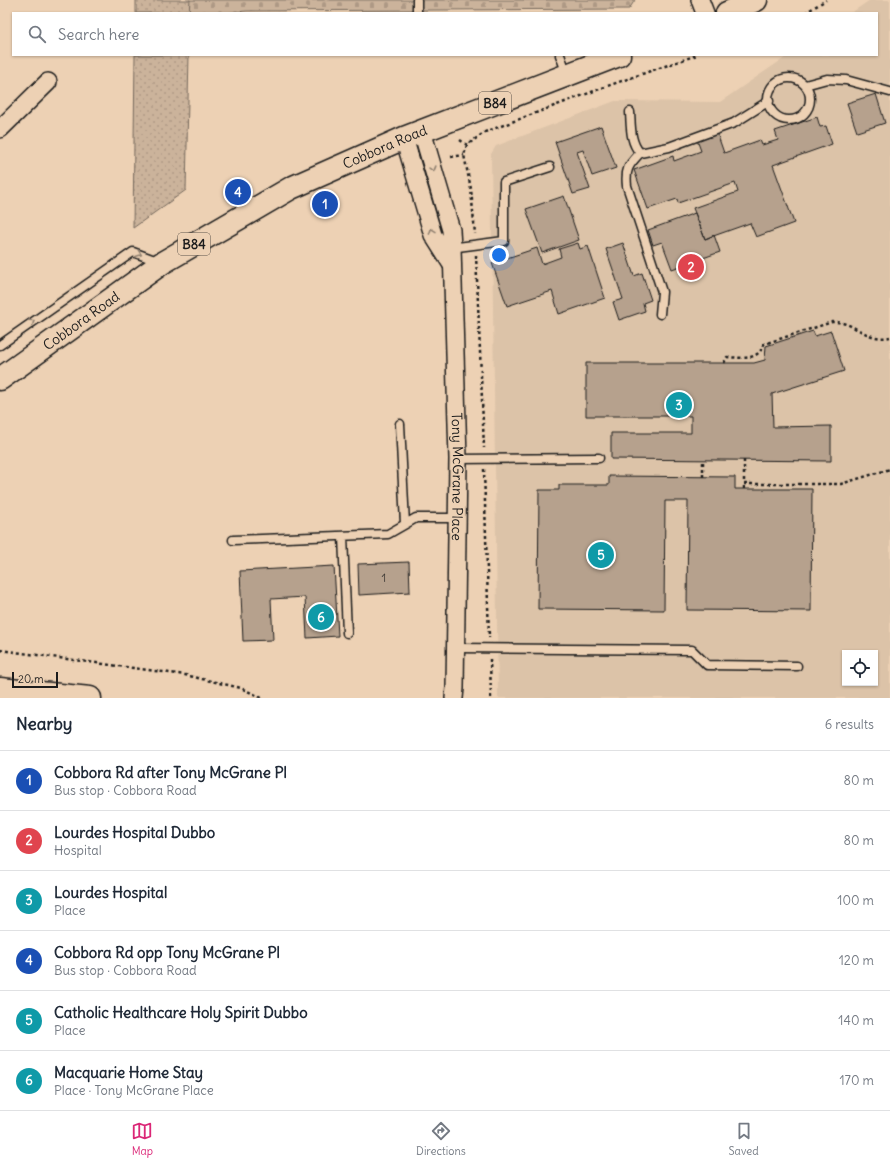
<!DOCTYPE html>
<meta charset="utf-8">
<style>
body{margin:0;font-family:Delius,sans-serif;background:#f2f2f3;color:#1f2937}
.controls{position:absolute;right:12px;bottom:12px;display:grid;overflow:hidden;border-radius:0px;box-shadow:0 1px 3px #0004}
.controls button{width:36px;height:36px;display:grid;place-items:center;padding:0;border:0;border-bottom:1px solid #e0e1e3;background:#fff;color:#1f2937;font:20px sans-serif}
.scale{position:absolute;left:12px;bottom:10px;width:46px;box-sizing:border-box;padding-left:4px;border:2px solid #1c1c1c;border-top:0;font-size:11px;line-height:14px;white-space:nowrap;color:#1c1c1c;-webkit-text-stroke:3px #edd1b4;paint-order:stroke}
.you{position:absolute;left:499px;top:255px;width:14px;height:14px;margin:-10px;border:3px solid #fff;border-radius:50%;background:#1a73e8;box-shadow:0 0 0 6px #1a73e833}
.badge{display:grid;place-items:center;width:26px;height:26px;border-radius:50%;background:#db2777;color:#fff;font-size:13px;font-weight:700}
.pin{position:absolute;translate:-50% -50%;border:2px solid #fff;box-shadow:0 1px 4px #0006}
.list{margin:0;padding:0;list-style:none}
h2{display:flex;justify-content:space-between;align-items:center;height:52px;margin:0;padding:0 16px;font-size:17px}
h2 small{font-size:13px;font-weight:400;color:#747a83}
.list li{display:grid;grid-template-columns:26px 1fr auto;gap:12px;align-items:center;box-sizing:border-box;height:60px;padding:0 16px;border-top:1px solid #e0e1e3}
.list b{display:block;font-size:15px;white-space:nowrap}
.list p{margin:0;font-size:13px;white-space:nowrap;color:#747a83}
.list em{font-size:13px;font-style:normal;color:#747a83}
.icon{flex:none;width:22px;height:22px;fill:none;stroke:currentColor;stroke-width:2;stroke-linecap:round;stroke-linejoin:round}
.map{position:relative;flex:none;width:890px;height:698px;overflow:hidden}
.search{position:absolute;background:#fff;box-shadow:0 1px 3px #0004;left:12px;right:12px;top:12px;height:44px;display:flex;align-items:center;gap:10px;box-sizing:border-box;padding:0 14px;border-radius:0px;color:#747a83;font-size:15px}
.sheet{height:412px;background:#fff}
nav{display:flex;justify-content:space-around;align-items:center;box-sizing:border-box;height:56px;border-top:1px solid #e0e1e3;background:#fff;font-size:11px;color:#747a83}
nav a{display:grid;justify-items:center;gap:2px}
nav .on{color:#db2777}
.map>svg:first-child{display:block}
.built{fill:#dcc3a8;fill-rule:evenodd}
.cemetery{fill:url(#cemetery-stones);stroke:#74685c}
.park{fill:url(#park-dots);stroke:#74685c}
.building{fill:#b6a18d;stroke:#1c1c1c}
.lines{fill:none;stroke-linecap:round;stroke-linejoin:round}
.lane-casing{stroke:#1c1c1c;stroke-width:11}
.street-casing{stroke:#1c1c1c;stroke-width:20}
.secondary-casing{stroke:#1c1c1c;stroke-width:25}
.primary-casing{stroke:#1c1c1c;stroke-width:25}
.path{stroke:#1c1c1c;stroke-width:2.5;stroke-dasharray:3 3;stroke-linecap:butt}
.lane{stroke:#edd1b4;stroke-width:8}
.street{stroke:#edd1b4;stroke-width:17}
.secondary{stroke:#edd1b4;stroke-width:22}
.primary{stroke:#edd1b4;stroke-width:22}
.oneway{stroke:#8f8070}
.labels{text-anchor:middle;stroke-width:4;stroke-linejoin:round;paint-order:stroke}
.number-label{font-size:12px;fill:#423d38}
.shield{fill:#edd1b4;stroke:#5b524a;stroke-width:1}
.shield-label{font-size:13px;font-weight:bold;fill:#1c1c1c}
.street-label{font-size:14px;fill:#1c1c1c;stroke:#edd1b4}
</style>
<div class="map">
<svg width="890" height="698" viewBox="0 0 890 698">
<defs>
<pattern id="cemetery-stones" width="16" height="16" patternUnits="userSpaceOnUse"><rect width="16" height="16" fill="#cbb39b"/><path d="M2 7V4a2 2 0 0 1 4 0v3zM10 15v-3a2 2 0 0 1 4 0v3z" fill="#ae9985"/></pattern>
<pattern id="park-dots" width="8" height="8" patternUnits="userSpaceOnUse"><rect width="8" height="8" fill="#cbb39b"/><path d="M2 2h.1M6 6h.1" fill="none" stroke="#ae9985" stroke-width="1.8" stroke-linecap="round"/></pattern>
</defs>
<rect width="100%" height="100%" fill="#edd1b4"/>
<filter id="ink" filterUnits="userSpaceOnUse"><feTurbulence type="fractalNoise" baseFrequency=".025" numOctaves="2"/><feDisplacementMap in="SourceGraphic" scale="8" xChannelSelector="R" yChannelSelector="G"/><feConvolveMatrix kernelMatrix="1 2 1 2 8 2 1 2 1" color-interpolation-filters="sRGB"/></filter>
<g filter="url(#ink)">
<path class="built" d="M870 0H890V698H498L491 154 496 146 615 101 720 102 789 55H877V13H851ZM845 653H875V683H845Z"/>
<path class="cemetery" d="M189 0H635L629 9 247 11 223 13H189Z"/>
<path class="park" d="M136 0H190L189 13H136Z
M135 55H189L186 190 133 228Z"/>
<path class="building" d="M876 94 885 123 857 132 847 103Z
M817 117 820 127 826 126 832 144 773 165 794 223 756 237 750 223 705 239 693 208 738 192 735 183 678 203 677 199 648 209 634 170 673 156 674 161 701 151 697 140 717 133 724 153 760 140 762 145 778 140 775 131Z
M601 126 616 168 592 176 583 150 577 152 590 189 573 194 555 142Z
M564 196 579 240 542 253 526 209Z
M695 213 705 239 714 235 720 252 672 269 662 242 653 245 648 230Z
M578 243 580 249 588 246 605 298 559 314 552 291 507 306 492 263 537 248 542 264 561 257 559 249Z
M623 243 634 276 642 273 651 300 643 303 645 311 619 320 613 302 623 299 606 249Z
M813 331 815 336 831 331 844 371 772 394 773 427 831 426V461L611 459V433H691V416H586V363H754L765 360 766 346Z
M609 476 735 477V489H812L811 611 687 610 688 501H665L664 610 538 609 539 490H559V485H609Z
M409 562 410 592 359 595 358 564Z
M334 566 338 636 307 638 305 597 271 599 273 640 243 641 240 571Z"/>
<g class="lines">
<g class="lane-casing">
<path id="lane" d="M417 0V13
M560 55 567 74
M768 99a21 21 0 1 1 42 0a21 21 0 1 1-42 0Z
M805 85 827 79 846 80 890 92
M630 112C631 127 630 142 640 153L669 147 734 123 769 101
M640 153C629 165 625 168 627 186L662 292 660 314
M450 248 504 241V182L550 167
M0 345 133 252 160 262
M400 424 405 524
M458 459 599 458
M343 536 347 633
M233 540 388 534 416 518H458
M456 648 692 650 707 665 797 666"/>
</g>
<g class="street-casing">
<g id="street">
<path d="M700 0 705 13"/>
<path d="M0 129 48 82"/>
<path id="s1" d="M422 131 451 230 452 247 458 459 455 688 454 698"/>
<path d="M404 138 433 235 452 265"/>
</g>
</g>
<g class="secondary-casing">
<path id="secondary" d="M0 689 90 698"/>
</g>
<g class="primary-casing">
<g id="primary">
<path d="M727 13 756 0"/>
<path id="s2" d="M0 379 162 263 291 188 404 138 619 55"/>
</g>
</g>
<path class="path" d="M805 13 826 0
M460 140 467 145 485 132 613 84 697 55
M467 145 464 155 471 189 475 234
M451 157 464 155
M476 255 484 448
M724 363 727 357C743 358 758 361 764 344L832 322C853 320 866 342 890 337
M744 460V484H841L890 469
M484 469 489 638
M703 477V460
M744 489V484
M0 650 185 675 241 688 262 698
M490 659 491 698"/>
<use href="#lane" class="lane"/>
<use href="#street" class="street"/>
<use href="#secondary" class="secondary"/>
<use href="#primary" class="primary"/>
</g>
<defs><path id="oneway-chevron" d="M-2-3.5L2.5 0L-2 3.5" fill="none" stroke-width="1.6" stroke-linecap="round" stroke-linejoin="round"/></defs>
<g class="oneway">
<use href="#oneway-chevron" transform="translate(433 169) rotate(74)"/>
<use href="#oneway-chevron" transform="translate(432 231) rotate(-110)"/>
<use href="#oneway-chevron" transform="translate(139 254) rotate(20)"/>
<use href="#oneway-chevron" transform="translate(32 322) rotate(-35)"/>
</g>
</g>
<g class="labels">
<g class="number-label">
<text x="384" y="582">1</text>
</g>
<g class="shield">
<rect x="479" y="92" width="32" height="22" rx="3"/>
<rect x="178" y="233" width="32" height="22" rx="3"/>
</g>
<g class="shield-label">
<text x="495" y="108">B84</text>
<text x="194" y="249">B84</text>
</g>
<g class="street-label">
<text dy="5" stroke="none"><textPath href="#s2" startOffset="451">Cobbora Road</textPath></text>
<text dy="5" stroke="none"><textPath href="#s2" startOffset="100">Cobbora Road</textPath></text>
<text dy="5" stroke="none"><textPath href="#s1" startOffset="350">Tony McGrane Place</textPath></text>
</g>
</g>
</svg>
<div class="controls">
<button><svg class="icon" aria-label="locate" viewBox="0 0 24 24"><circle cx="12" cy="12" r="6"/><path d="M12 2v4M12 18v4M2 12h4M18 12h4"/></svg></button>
</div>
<div class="scale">20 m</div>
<div class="you"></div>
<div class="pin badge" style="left:325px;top:204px;background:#1a4fb4">1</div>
<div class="pin badge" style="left:691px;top:267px;background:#e0444e">2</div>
<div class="pin badge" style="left:679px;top:405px;background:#0f9aa8">3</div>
<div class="pin badge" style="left:238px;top:192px;background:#1a4fb4">4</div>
<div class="pin badge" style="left:601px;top:555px;background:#0f9aa8">5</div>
<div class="pin badge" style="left:321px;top:617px;background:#0f9aa8">6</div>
<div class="search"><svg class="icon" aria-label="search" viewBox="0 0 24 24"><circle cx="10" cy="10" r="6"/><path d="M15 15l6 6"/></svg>Search here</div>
</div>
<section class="sheet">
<h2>Nearby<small>6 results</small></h2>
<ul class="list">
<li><span class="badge" style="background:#1a4fb4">1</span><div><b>Cobbora Rd after Tony McGrane Pl</b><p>Bus stop · Cobbora Road</p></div><em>80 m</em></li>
<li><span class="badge" style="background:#e0444e">2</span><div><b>Lourdes Hospital Dubbo</b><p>Hospital</p></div><em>80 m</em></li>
<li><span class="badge" style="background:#0f9aa8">3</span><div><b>Lourdes Hospital</b><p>Place</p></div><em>100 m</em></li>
<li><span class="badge" style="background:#1a4fb4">4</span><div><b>Cobbora Rd opp Tony McGrane Pl</b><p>Bus stop · Cobbora Road</p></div><em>120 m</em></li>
<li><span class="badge" style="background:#0f9aa8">5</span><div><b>Catholic Healthcare Holy Spirit Dubbo</b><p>Place</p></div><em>140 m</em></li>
<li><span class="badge" style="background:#0f9aa8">6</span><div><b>Macquarie Home Stay</b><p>Place · Tony McGrane Place</p></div><em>170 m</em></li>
</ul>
</section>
<nav>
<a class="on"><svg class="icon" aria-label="map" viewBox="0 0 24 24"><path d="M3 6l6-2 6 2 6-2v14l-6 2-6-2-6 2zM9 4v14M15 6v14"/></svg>Map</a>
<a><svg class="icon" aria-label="directions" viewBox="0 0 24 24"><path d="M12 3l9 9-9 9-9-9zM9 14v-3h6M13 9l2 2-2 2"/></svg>Directions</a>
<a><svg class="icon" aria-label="saved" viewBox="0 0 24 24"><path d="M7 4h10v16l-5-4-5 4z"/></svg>Saved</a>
</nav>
